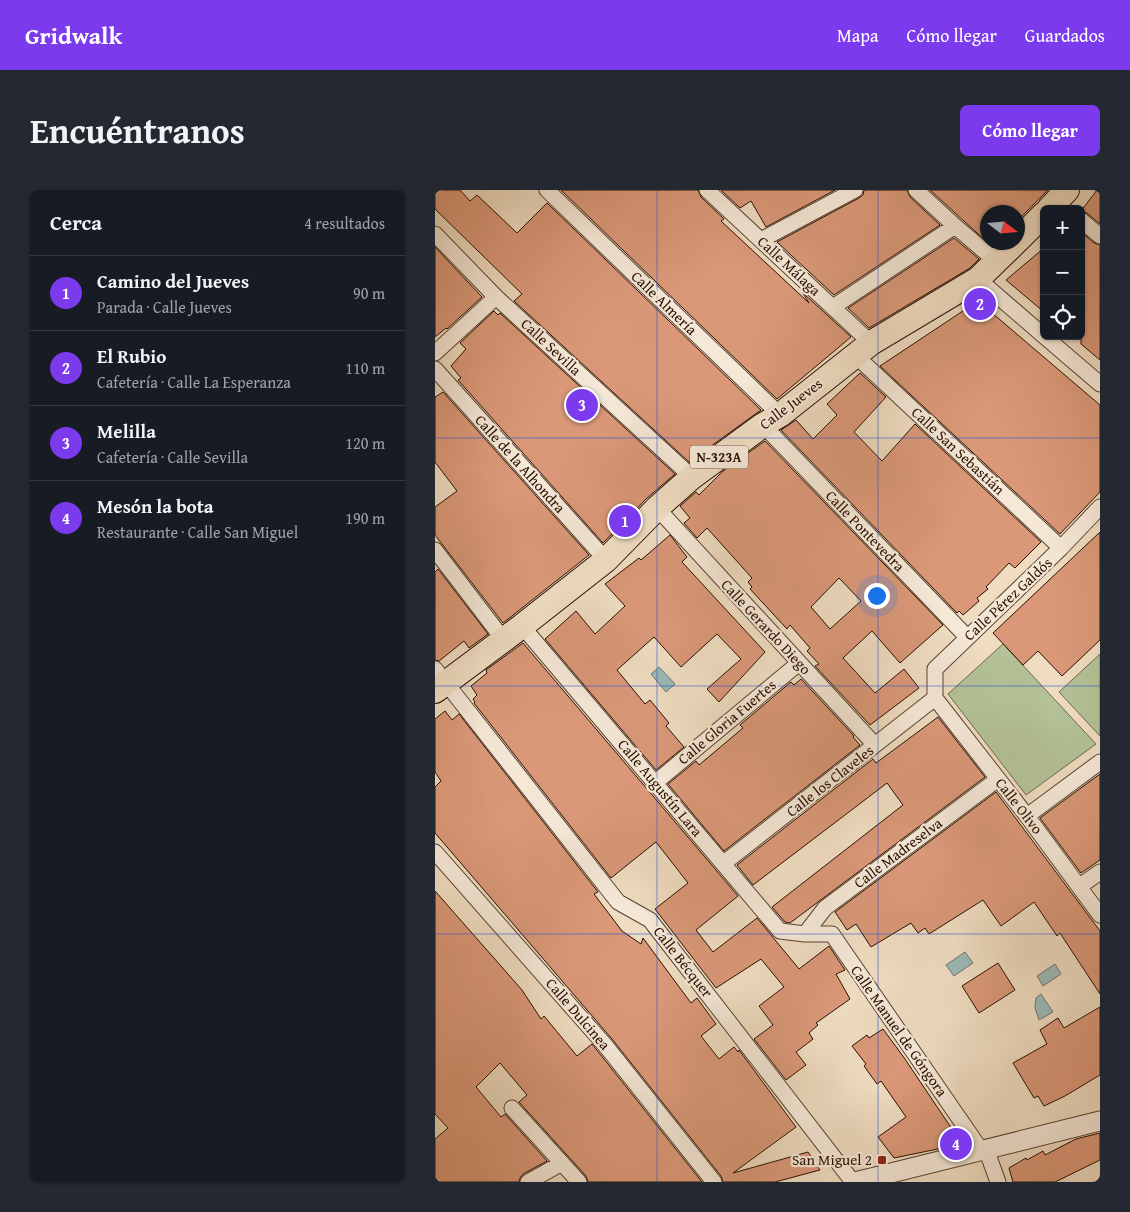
<!DOCTYPE html>
<html lang="es">
<meta charset="utf-8">
<style>
body{margin:0;font-family:"Gentium Book Plus",serif;background:#242831;color:#f1f3f6}
.controls{position:absolute;right:15px;top:15px;display:grid;overflow:hidden;border-radius:8px;box-shadow:0 1px 4px #0004}
.controls button{width:45px;height:45px;display:grid;place-items:center;padding:0;border:0;border-bottom:1px solid #363941;background:#171b24;color:#f1f3f6;font:25px sans-serif}
.compass{position:absolute;left:545px;top:15px;width:45px;height:45px;border-radius:50%;background:#171b24;box-shadow:0 1px 4px #0004;rotate:106deg}
.you{position:absolute;left:441px;top:405px;width:18px;height:18px;margin:-12px;border:4px solid #fff;border-radius:50%;background:#1a73e8;box-shadow:0 0 0 8px #1a73e833}
.badge{display:grid;place-items:center;width:32px;height:32px;border-radius:50%;background:#7c3aed;color:#fff;font-size:16px;font-weight:700}
.pin{position:absolute;translate:-50% -50%;border:2px solid #fff;box-shadow:0 1px 5px #0006}
.list{margin:0;padding:0;list-style:none}
h2{display:flex;justify-content:space-between;align-items:center;height:65px;margin:0;padding:0 20px;font-size:21px}
h2 small{font-size:16px;font-weight:400;color:#9ea1a6}
.list li{display:grid;grid-template-columns:32px 1fr auto;gap:15px;align-items:center;box-sizing:border-box;height:75px;padding:0 20px;border-top:1px solid #363941}
.list b{display:block;font-size:19px;white-space:nowrap}
.list p{margin:0;font-size:16px;white-space:nowrap;color:#9ea1a6}
.list em{font-size:16px;font-style:normal;color:#9ea1a6}
.icon{flex:none;width:28px;height:28px;fill:none;stroke:currentColor;stroke-width:2;stroke-linecap:round;stroke-linejoin:round}
.map{position:relative;flex:none;width:665px;height:992px;overflow:hidden;border-radius:8px}
header{display:flex;align-items:center;gap:30px;box-sizing:border-box;height:70px;padding:0 25px;background:#7c3aed;color:#fff}
header strong{font-size:24px}
nav{display:flex;gap:28px;margin-inline-start:auto;font-size:18px}
.intro{display:flex;align-items:center;justify-content:space-between;box-sizing:border-box;height:120px;padding:0 30px}
h1{margin:0;font-size:35px}
.button{padding:12px 22px;border-radius:8px;background:#7c3aed;color:#fff;font-size:18px;font-weight:700}
main{display:flex;gap:30px;padding:0 30px}
aside{flex:1;background:#171b24;border-radius:8px;box-shadow:0 1px 4px #0004}
.map>svg:first-child{display:block}
.green{fill:#b4c297;stroke:#6e684c}
.water{fill:#9bbab9;stroke:#6d766f}
.building{fill:#da9878;stroke:#290f00;fill-rule:evenodd}
.lines{fill:none;stroke-linecap:round;stroke-linejoin:round}
.minor-casing{stroke:#5a4230;stroke-width:17}
.tertiary-casing{stroke:#5a4230;stroke-width:21}
.primary-casing{stroke:#290f00;stroke-width:26}
.minor{stroke:#f5e8d7;stroke-width:15}
.tertiary{stroke:#f5e8d7;stroke-width:19}
.primary{stroke:#efdcc1;stroke-width:24}
.grid{fill:none;stroke:#1d4ed8;stroke-width:1;stroke-opacity:0.55}
.poi-dot{fill:#8f2418;stroke:#f5e8d7;stroke-width:2}
.labels{text-anchor:middle;stroke-width:4.5;stroke-linejoin:round;paint-order:stroke}
.shield{fill:#f5e8d7;stroke:#665040;stroke-width:1}
.shield-label{font-size:14px;font-weight:bold;fill:#290f00}
.street-label{font-size:15px;fill:#290f00;stroke:#f5e8d7}
.poi-label{font-size:15px;fill:#290f00;stroke:#f5e8d7;text-anchor:end}
</style>
<header>
<strong>Gridwalk</strong>
<nav><a>Mapa</a><a>Cómo llegar</a><a>Guardados</a></nav>
</header>
<div class="intro"><h1>Encuéntranos</h1><a class="button">Cómo llegar</a></div>
<main>
<aside>
<h2>Cerca<small>4 resultados</small></h2>
<ul class="list">
<li><span class="badge">1</span><div><b>Camino del Jueves</b><p>Parada · Calle Jueves</p></div><em>90 m</em></li>
<li><span class="badge">2</span><div><b>El Rubio</b><p>Cafetería · Calle La Esperanza</p></div><em>110 m</em></li>
<li><span class="badge">3</span><div><b>Melilla</b><p>Cafetería · Calle Sevilla</p></div><em>120 m</em></li>
<li><span class="badge">4</span><div><b>Mesón la bota</b><p>Restaurante · Calle San Miguel</p></div><em>190 m</em></li>
</ul>
</aside>
<div class="map">
<svg width="665" height="992" viewBox="0 0 665 992">
<rect width="100%" height="100%" fill="#efdcc1"/>
<filter id="stains"><feTurbulence type="fractalNoise" baseFrequency=".004" numOctaves="4"/><feColorMatrix values="0 0 0 0 .2 0 0 0 0 .09 0 0 0 0 .02 0 0 0 .5 -.17"/></filter>
<radialGradient id="worn" r=".72"><stop offset=".6" stop-color="#630" stop-opacity="0"/><stop offset="1" stop-color="#630" stop-opacity=".3"/></radialGradient>
<path class="green" d="M568 454 661 554 591 605 513 504Z
M665 464V546L624 502Z"/>
<path class="water" d="M224 477 240 494 231 502 216 484Z
M530 762 538 773 519 786 511 775Z
M620 774 626 784 608 796 602 786Z
M606 804 618 822 604 830 600 818 601 808Z"/>
<path class="building" d="M0 0H25L35 11 42 5 82 43 112 13 326 220 254 272 79 111 87 104 0 19Z
M126 0H263L266 7 289 29 286 31 374 113 367 102 416 147 342 209Z
M286 0H400L331 37 316 11 305 18Z
M429 0H472L475 7 505 35 399 105 342 52 424 8 428 5Z
M495 0H613L582 31V22H552V52Z
M662 0H665V34L652 23 646 21Z
M646 42 659 53 665 55V170L646 154Z
M519 48 544 69 535 78 434 138 413 118Z
M0 57 47 107 12 139 11 138 0 147Z
M609 58V122L571 90Z
M543 111 665 215V302L625 344 445 176Z
M59 121 63 125 65 123 240 284 212 308 168 353 23 190 26 188 16 176 31 159 25 153Z
M425 183 451 207 419 242 447 271 480 234 606 352 580 378 574 373 551 397 553 399 542 408 544 411 528 425 524 421 522 423 346 240 361 230 378 249 402 225 392 214Z
M8 202 154 365 68 433 0 345V317L22 301 0 272V207Z
M330 251 508 435 465 473 437 441 408 468 440 503 469 479 484 498 435 535 380 476 384 474 372 461 375 458 355 435 352 439 315 399 317 397 313 392 317 388 272 338 262 348 249 333 255 328 245 316 261 302 264 305 288 281ZM404 388 426 411 395 439 376 417Z
M665 342V450L627 486 603 461 588 475 558 443Z
M235 345 252 367 247 372 330 462 284 512 272 499 306 469 282 444 246 477 219 447 182 480 210 514 215 510 234 533 231 536 249 557 221 580 110 449 141 421 160 444 190 416 170 394 204 368 206 370Z
M3 379 53 444 34 458 29 451 4 471 0 470V382Z
M88 453 303 706 261 740 278 762 322 728 364 779 394 756 410 780 401 784 415 809 381 833 383 835 374 843 378 849 361 862 371 875 351 890 319 849 338 835 324 816 349 797 326 769 281 798 220 719 253 693 221 652 176 688 39 513 40 512 38 509 42 505 36 496 52 483 51 480Z
M366 489 419 546 418 547 425 555 289 661 233 594 261 571 264 575 308 538 305 535 356 492 359 495Z
M10 521 17 530 24 524 163 702 159 704 187 741 206 754 208 748 256 813 262 808 281 834 266 846 284 869 299 857 303 862 304 860 361 937 298 983 373 962 385 980 340 992H288L286 986 177 849 0 643V597L6 591 0 582V529Z
M503 527 550 587 355 733 350 732 337 717 468 615 452 593 318 695 302 675 438 569 441 573Z
M665 584V670L646 683 605 628Z
M561 602 665 741V804L625 743 622 746 599 712 566 736 548 710 494 744 490 738 483 743 476 733 436 757 421 734 412 740 400 722Z
M0 701 87 800 106 829 109 826 142 866 157 854 267 992H153L151 986 84 912 92 905 65 873 41 897 66 927 70 924 112 971 88 984 85 988 84 992H0V949L13 938 0 924Z
M563 773 580 800 544 823 527 796Z
M665 817V885L630 906 609 916 603 906 599 908 578 873 612 854 605 840 623 828 629 838Z
M448 839 470 869 527 954 459 968 443 947 471 927 446 891 442 894 429 876 431 874 417 856 432 845 434 848Z
M665 943V970L620 992H578L574 978 591 968 592 970 608 961 610 965 641 949Z"/>
<g class="lines">
<g class="minor-casing">
<path id="minor" d="M112 0 345 225
M272 0 436 153
M481 0 520 36 562 72
M646 30 665 46
M0 44 61 107 257 287
M326 50 420 0
M543 89 609 146
M398 117 520 36
M609 146 665 194
M0 163 61 107
M420 165 626 358
M0 179 171 370
M328 235 532 447
M222 318 440 555
M0 360 68 449
M87 436 345 741 370 744H397L546 960
M0 479 183 712 215 730 418 992
M500 508 592 626 665 725
M500 508V479L626 358 665 317
M221 592 364 473
M592 626 665 572
M0 662 170 855 279 992
M289 673 500 508
M645 696 665 682
M370 744 390 718 563 589
M77 918 144 992
M551 959 563 992
M93 992 127 973"/>
</g>
<g class="tertiary-casing">
<path id="tertiary" d="M420 992 665 931"/>
</g>
<g class="primary-casing">
<path id="primary" d="M614 19 632 0
M582 51 609 24
M0 501 87 436 171 370 222 318 257 287 328 235 345 225 436 153 543 89 581 52"/>
</g>
<use href="#minor" class="minor"/>
<use href="#tertiary" class="tertiary"/>
<use href="#primary" class="primary"/>
</g>
<path class="grid" d="M222 0V992M443 0V992M0 248H665M0 496H665M0 744H665"/>
<rect class="poi-dot" x="442" y="965" width="10" height="10" rx="2.5"/>
<g class="labels">
<rect class="shield" x="255" y="255.5" width="58" height="23" rx="4"/>
<g class="shield-label">
<text x="284" y="272">N-323A</text>
</g>
<g class="street-label">
<text transform="translate(354 76) rotate(43)" y="5">Calle Málaga</text>
<text transform="translate(229 113) rotate(44)" y="5">Calle Almería</text>
<text transform="translate(116 157) rotate(43)" y="5">Calle Sevilla</text>
<text transform="translate(356 214) rotate(-37)" y="5">Calle Jueves</text>
<text transform="translate(523 261) rotate(43)" y="5">Calle San Sebastián</text>
<text transform="translate(85 274) rotate(48)" y="5">Calle de la Alhondra</text>
<text transform="translate(430 341) rotate(46)" y="5">Calle Pontevedra</text>
<text transform="translate(573 409) rotate(-43)" y="5">Calle Pérez Galdós</text>
<text transform="translate(331 437) rotate(47)" y="5">Calle Gerardo Diego</text>
<text transform="translate(292 532) rotate(-40)" y="5">Calle Gloria Fuertes</text>
<text transform="translate(395 591) rotate(-38)" y="5">Calle los Claveles</text>
<text transform="translate(225 598) rotate(50)" y="5">Calle Augustín Lara</text>
<text transform="translate(584 616) rotate(52)" y="5">Calle Olivo</text>
<text transform="translate(463 663) rotate(-37)" y="5">Calle Madreselva</text>
<text transform="translate(248 772) rotate(52)" y="5">Calle Bécquer</text>
<text transform="translate(143 824) rotate(49)" y="5">Calle Dulcinea</text>
<text transform="translate(464 841) rotate(55)" y="5">Calle Manuel de Góngora</text>
</g>
<g class="poi-label">
<text x="437" y="975">San Miguel 2</text>
</g>
</g>
<rect width="100%" height="100%" filter="url(#stains)"/>
<rect width="100%" height="100%" fill="url(#worn)"/>
</svg>
<div class="controls">
<button>+</button>
<button>−</button>
<button><svg class="icon" aria-label="locate" viewBox="0 0 24 24"><circle cx="12" cy="12" r="6"/><path d="M12 2v4M12 18v4M2 12h4M18 12h4"/></svg></button>
</div>
<svg class="compass" viewBox="-18 -18 36 36"><path d="M0-13l5 13h-10z" fill="#e53935"/><path d="M0 13l5-13h-10z" fill="#9ea1a6"/></svg>
<div class="you"></div>
<div class="pin badge" style="left:190px;top:331px">1</div>
<div class="pin badge" style="left:545px;top:114px">2</div>
<div class="pin badge" style="left:147px;top:215px">3</div>
<div class="pin badge" style="left:521px;top:954px">4</div>
</div>
</main>
